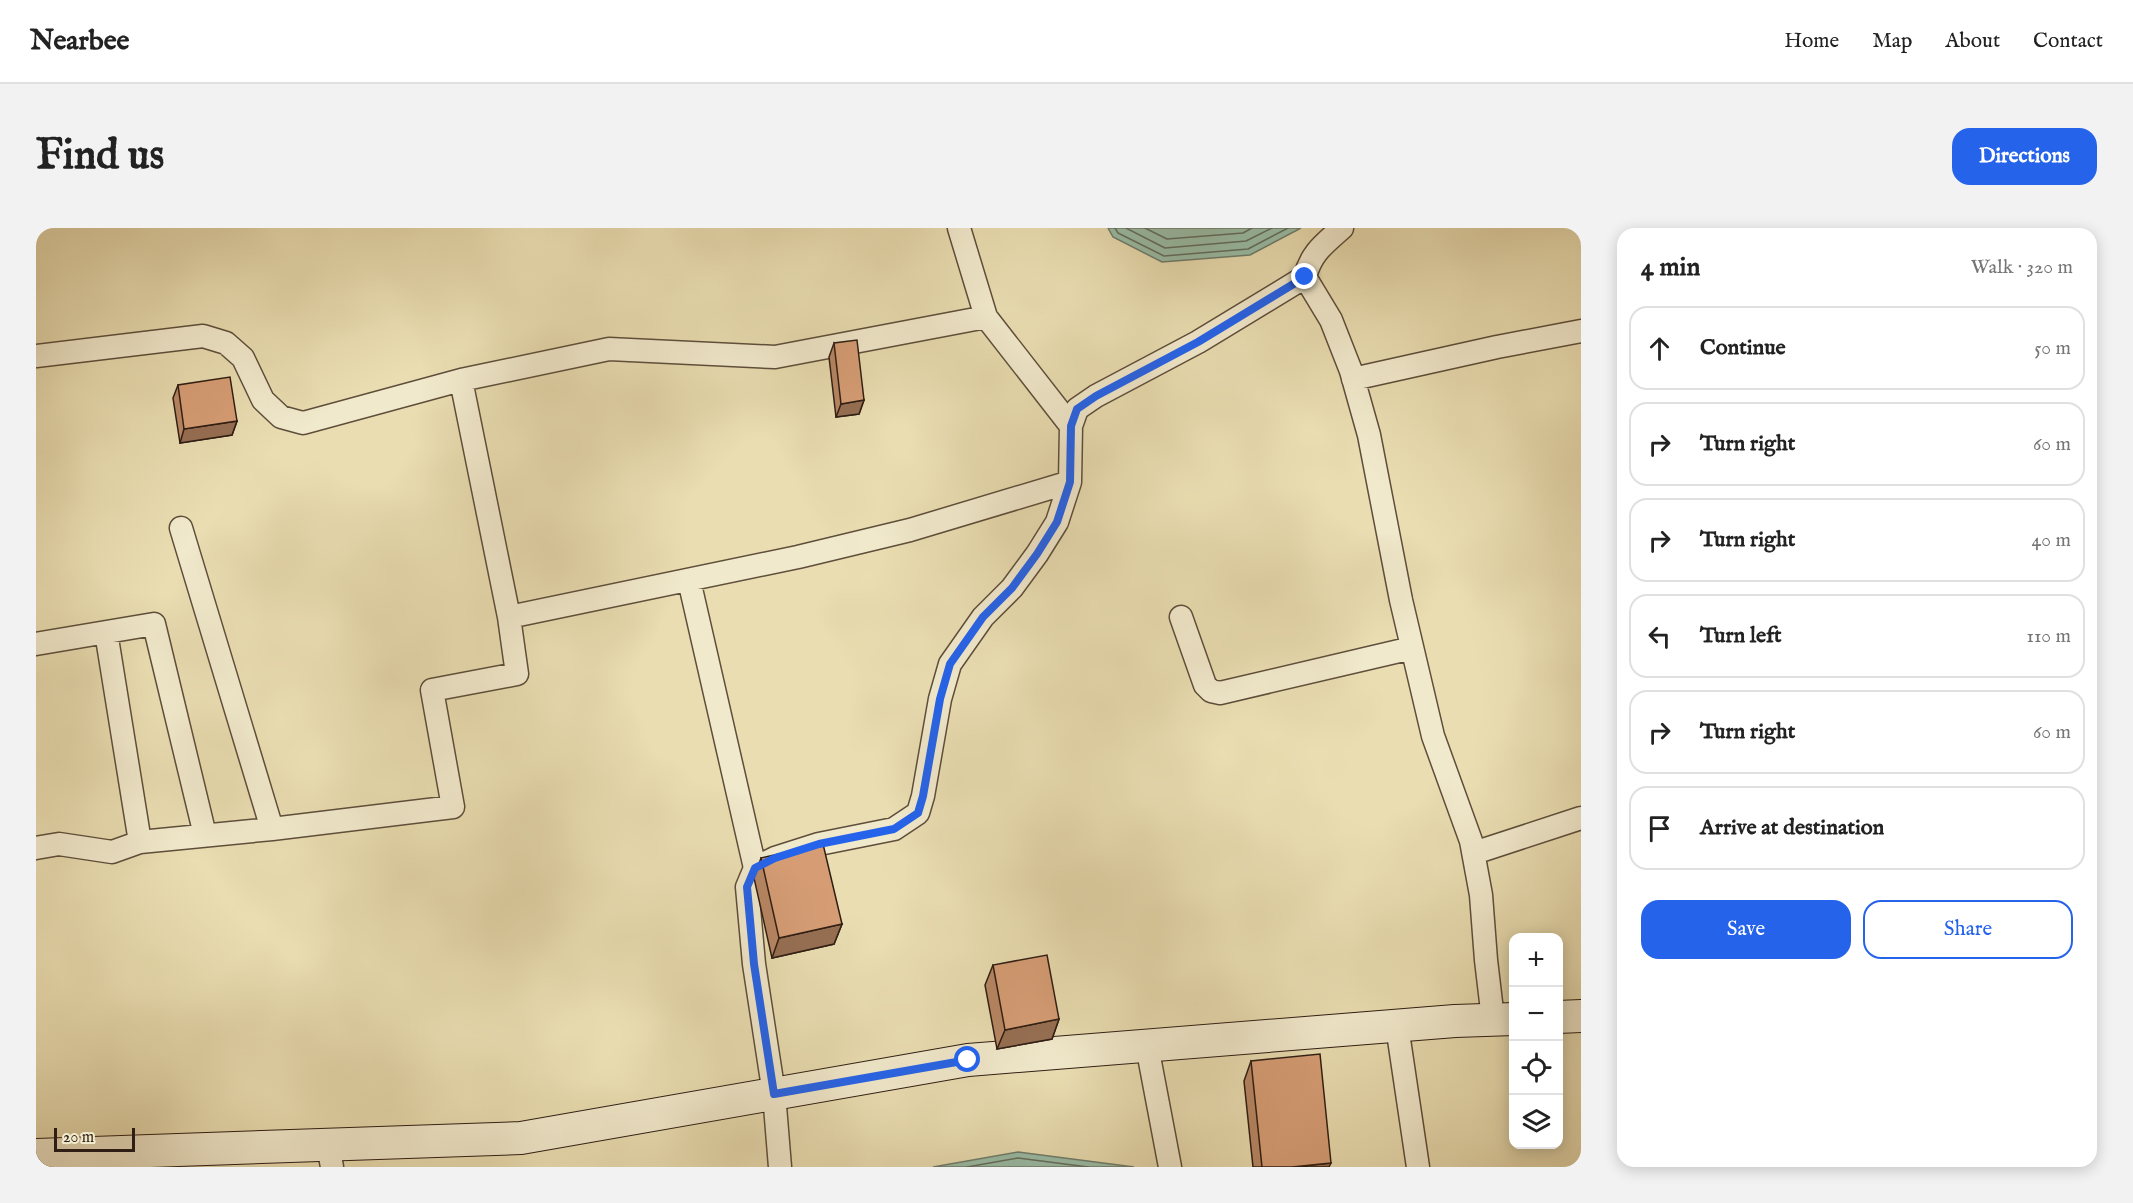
<!DOCTYPE html>
<meta charset="utf-8">
<style>
body{margin:0;font-family:"IM FELL English",serif;background:#f2f2f2;color:#222}
.controls{position:absolute;right:18px;bottom:18px;display:grid;overflow:hidden;border-radius:12px;box-shadow:0 3px 15px #0003}
.controls button{width:54px;height:54px;display:grid;place-items:center;padding:0;border:0;border-bottom:2px solid #e0e0e0;background:#fff;color:#222;font:30px sans-serif}
.scale{position:absolute;left:18px;bottom:15px;width:81px;box-sizing:border-box;padding-left:6px;border:3px solid #2f1e14;border-top:0;font-size:16px;line-height:21px;white-space:nowrap;color:#2f1e14;-webkit-text-stroke:4px #f1e9cc;paint-order:stroke}
.stop{position:absolute;width:18px;height:18px;margin:-14px;border:4px solid #2563eb;border-radius:50%;background:#fff}
.stop.end{background:#2563eb;border-color:#fff;box-shadow:0 2px 6px #0008}
.list{margin:0;padding:0;list-style:none}
h2{display:flex;justify-content:space-between;align-items:center;height:78px;margin:0;padding:0 24px;font-size:26px}
h2 small{font-size:20px;font-weight:400;color:#767676}
.list li{display:grid;grid-template-columns:39px 1fr auto;gap:18px;align-items:center;box-sizing:border-box;height:84px;margin:0 12px 12px;padding:0 12px;border:2px solid #e0e0e0;border-radius:18px}
.list b{display:block;font-size:22px;white-space:nowrap}
.list em{font-size:20px;font-style:normal;color:#767676}
.actions{display:flex;gap:12px;padding:18px 24px}
.actions a{flex:1;padding:14px 0;border:2px solid #2563eb;border-radius:18px;text-align:center;font-size:21px;color:#2563eb}
.actions .main{background:#2563eb;color:#fff}
.icon{flex:none;width:33px;height:33px;fill:none;stroke:currentColor;stroke-width:2;stroke-linecap:round;stroke-linejoin:round}
.map{position:relative;flex:none;width:1545px;height:939px;overflow:hidden;border-radius:18px}
header{display:flex;align-items:center;gap:36px;box-sizing:border-box;height:84px;padding:0 30px;background:#fff;border-bottom:2px solid #e0e0e0}
header strong{font-size:28px}
nav{display:flex;gap:33px;margin-inline-start:auto;font-size:21px}
.intro{display:flex;align-items:center;justify-content:space-between;box-sizing:border-box;height:144px;padding:0 36px}
h1{margin:0;font-size:42px}
.button{padding:15px 27px;border-radius:18px;background:#2563eb;color:#fff;font-size:21px;font-weight:700}
main{display:flex;gap:36px;padding:0 36px}
aside{flex:1;background:#fff;border-radius:18px;box-shadow:0 3px 15px #0003}
.map>svg:first-child{display:block}
.water{fill:#99bda7;stroke:#6f7d6c;stroke-width:1.5}
.lines{fill:none;stroke-linecap:round;stroke-linejoin:round}
.shore{stroke:#646e5e;stroke-width:1.5}
.minor-casing{stroke:#5e4e3b;stroke-width:25}
.secondary-casing{stroke:#2f1e14;stroke-width:34}
.minor{stroke:#f1e9cc;stroke-width:22}
.secondary{stroke:#f1e9cc;stroke-width:32}
.wall{fill:#b88765;stroke:#2f1e14;stroke-width:1.5}
.shaded-wall{fill:#966e52;stroke:#2f1e14;stroke-width:1.5}
.building{fill:#d69d75;stroke:#2f1e14;stroke-width:1.5}
.route{stroke:#2563eb;stroke-width:8}
</style>
<header>
<strong>Nearbee</strong>
<nav><a>Home</a><a>Map</a><a>About</a><a>Contact</a></nav>
</header>
<div class="intro"><h1>Find us</h1><a class="button">Directions</a></div>
<main>
<div class="map">
<svg width="1545" height="939" viewBox="0 0 1545 939">
<rect width="100%" height="100%" fill="#e9ddb1"/>
<filter id="stains"><feTurbulence type="fractalNoise" baseFrequency=".00333" numOctaves="4"/><feColorMatrix values="0 0 0 0 .2 0 0 0 0 .09 0 0 0 0 .02 0 0 0 .5 -.17"/></filter>
<radialGradient id="worn" r=".72"><stop offset=".6" stop-color="#630" stop-opacity="0"/><stop offset="1" stop-color="#630" stop-opacity=".3"/></radialGradient>
<path class="water" d="M1072 0H1265L1214 27 1126 34 1077 9Z
M982 924 1098 939H897Z"/>
<g class="lines">
<path class="shore" d="M1079 0 1082 5 1128 28 1212 21 1252 0
M1090 0 1129 20 1210 13 1236 0
M1109 0 1131 11 1207 5 1216 0
M931 939 982 930 1052 939"/>
<g class="minor-casing">
<path id="minor" d="M923 0 950 89
M1306 0C1288 16 1275 25 1269 49L1295 92 1315 143 1333 207 1365 372 1397 508 1435 613 1445 667 1450 732 1457 791
M0 128 167 108 190 115 207 130 227 172 245 189 267 195 425 152 573 121 739 129 950 89 1035 198
M1317 151 1461 119 1545 103
M425 152 473 389 762 329 874 302 1034 254
M145 300 236 601
M653 352 719 640
M1145 389 1169 457 1175 463 1184 465 1376 420
M70 404 104 614
M0 416 118 396 169 607
M0 620 23 616 76 624 104 614 236 601 417 579 396 462 481 446 473 389
M1438 625 1545 590
M1361 798 1382 939
M1111 818 1134 939
M292 917 296 939
M744 939 738 866 718 736 711 659 719 640 739 630 783 616 858 601 882 585 887 568 904 471 914 436 947 389 976 360 1001 326 1021 294 1034 254 1035 198 1041 181 1060 168 1162 114 1269 49"/>
</g>
<g class="secondary-casing">
<path id="secondary" d="M1522 789 1545 788
M0 927 485 910 932 832 1419 793 1478 791"/>
</g>
<use href="#minor" class="minor"/>
<use href="#secondary" class="secondary"/>
</g>
<path class="wall" d="M798 115 828 172 823 186 800 189 793 129Z
M142 157 201 193 196 207 144 215 137 170Z
M725 630 806 696 798 716 736 730 718 650Z
M957 737 1023 791 1016 811 961 821 949 757Z
M1215 833 1293 939H1217L1208 853Z"/>
<path class="shaded-wall" d="M828 172 823 186 800 189 805 176Z
M201 193 196 207 144 215 148 201Z
M806 696 798 716 736 730 743 710Z
M1023 791 1016 811 961 821 969 802Z
M1295 935 1293 939H1256Z"/>
<path class="building" d="M821 112 828 172 805 176 798 115Z
M194 149 201 193 148 201 142 157Z
M787 616 806 696 743 710 725 630Z
M1011 727 1023 791 969 802 957 737Z
M1284 826 1295 935 1256 939H1226L1215 833Z"/>
<g class="lines">
<path class="route" d="M932 832 738 866 718 736 711 659 719 640 739 630 783 616 858 601 882 585 887 568 904 471 914 436 947 389 976 360 1001 326 1021 294 1034 254 1035 198 1041 181 1060 168 1162 114 1269 49"/>
</g>
<rect width="100%" height="100%" filter="url(#stains)"/>
<rect width="100%" height="100%" fill="url(#worn)"/>
</svg>
<div class="controls">
<button>+</button>
<button>−</button>
<button><svg class="icon" aria-label="locate" viewBox="0 0 24 24"><circle cx="12" cy="12" r="6"/><path d="M12 2v4M12 18v4M2 12h4M18 12h4"/></svg></button>
<button><svg class="icon" aria-label="layers" viewBox="0 0 24 24"><path d="M12 4l9 5-9 5-9-5zM3 14l9 5 9-5"/></svg></button>
</div>
<div class="scale">20 m</div>
<div class="stop" style="left:932px;top:832px"></div>
<div class="stop end" style="left:1269px;top:49px"></div>
</div>
<aside>
<h2>4 min<small>Walk · 320 m</small></h2>
<ul class="list">
<li><svg class="icon" aria-label="ahead" viewBox="0 0 24 24"><path d="M12 20V5M6 11l6-6 6 6"/></svg><div><b>Continue</b></div><em>50 m</em></li>
<li><svg class="icon" aria-label="right" viewBox="0 0 24 24"><path d="M7 20v-9h11M14 6l5 5-5 5"/></svg><div><b>Turn right</b></div><em>60 m</em></li>
<li><svg class="icon" aria-label="right" viewBox="0 0 24 24"><path d="M7 20v-9h11M14 6l5 5-5 5"/></svg><div><b>Turn right</b></div><em>40 m</em></li>
<li><svg class="icon" aria-label="left" viewBox="0 0 24 24"><path d="M17 20v-9H6M10 6l-5 5 5 5"/></svg><div><b>Turn left</b></div><em>110 m</em></li>
<li><svg class="icon" aria-label="right" viewBox="0 0 24 24"><path d="M7 20v-9h11M14 6l5 5-5 5"/></svg><div><b>Turn right</b></div><em>60 m</em></li>
<li><svg class="icon" aria-label="arrive" viewBox="0 0 24 24"><path d="M6 21V4h12l-3 4 3 4H6"/></svg><div><b>Arrive at destination</b></div></li>
</ul>
<div class="actions"><a class="main">Save</a><a>Share</a></div>
</aside>
</main>
